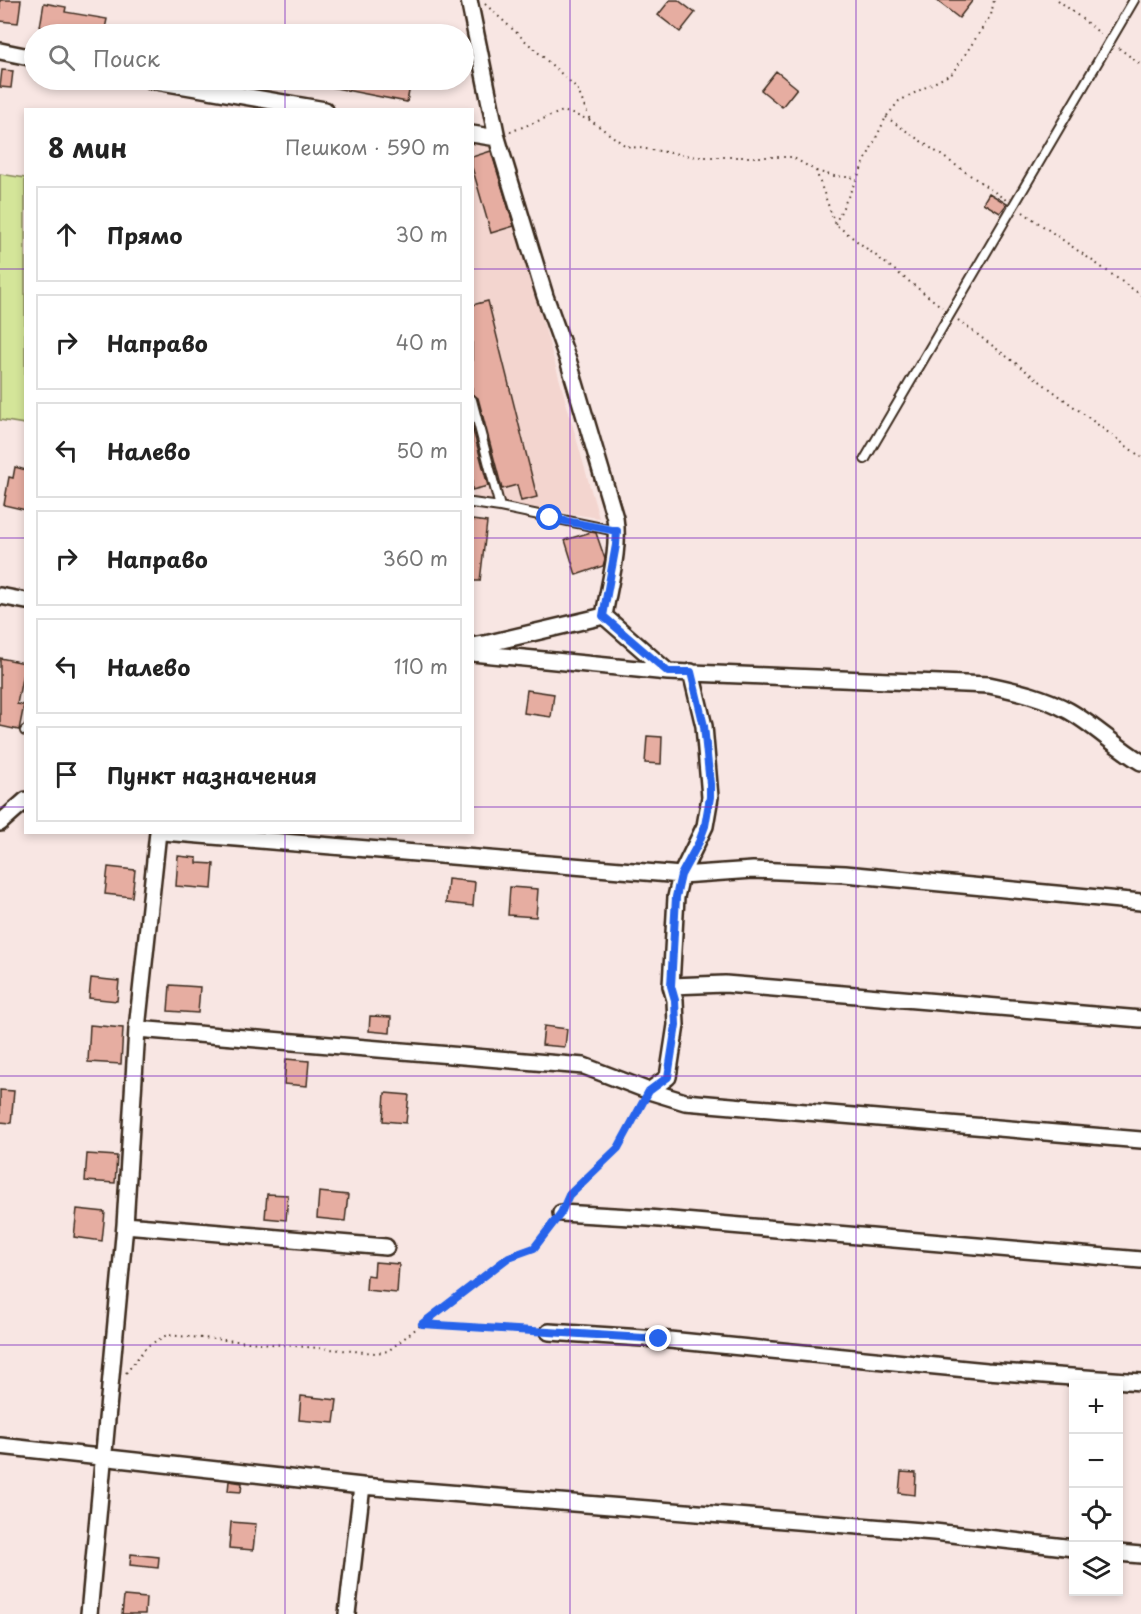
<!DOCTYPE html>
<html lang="ru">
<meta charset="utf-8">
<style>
body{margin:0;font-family:"Playpen Sans",sans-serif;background:#f2f2f2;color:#222}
.controls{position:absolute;right:18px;bottom:18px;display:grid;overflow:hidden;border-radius:0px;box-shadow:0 3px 9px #0003}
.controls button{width:54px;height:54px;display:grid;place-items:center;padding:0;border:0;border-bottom:2px solid #e0e0e0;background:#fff;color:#222;font:30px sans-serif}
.stop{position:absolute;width:18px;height:18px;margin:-14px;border:4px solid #2563eb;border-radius:50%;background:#fff}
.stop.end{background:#2563eb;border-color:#fff;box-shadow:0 2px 6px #0008}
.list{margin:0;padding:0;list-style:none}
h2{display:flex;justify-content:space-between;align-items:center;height:78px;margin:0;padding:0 24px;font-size:26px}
h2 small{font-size:20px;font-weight:400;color:#767676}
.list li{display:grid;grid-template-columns:39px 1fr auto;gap:18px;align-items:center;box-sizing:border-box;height:96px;margin:0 12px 12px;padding:0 12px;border:2px solid #e0e0e0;border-radius:0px}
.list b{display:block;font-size:22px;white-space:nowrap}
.list em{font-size:20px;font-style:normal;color:#767676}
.icon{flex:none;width:33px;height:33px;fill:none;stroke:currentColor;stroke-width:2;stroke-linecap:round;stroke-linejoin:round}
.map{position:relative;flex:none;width:1141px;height:1614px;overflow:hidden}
.search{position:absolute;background:#fff;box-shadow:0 3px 9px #0003;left:24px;top:24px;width:450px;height:66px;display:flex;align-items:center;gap:15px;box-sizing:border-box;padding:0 21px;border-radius:33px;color:#767676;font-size:22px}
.panel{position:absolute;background:#fff;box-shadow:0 3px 9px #0003;left:24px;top:108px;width:450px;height:726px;border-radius:0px}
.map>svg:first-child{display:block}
.built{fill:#f3d5cf}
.green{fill:#d4e599;stroke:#88885c;stroke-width:1.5}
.building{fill:#e6ada1;stroke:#3b2a1e;stroke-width:1.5}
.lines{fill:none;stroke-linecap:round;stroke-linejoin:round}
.lane-casing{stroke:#3b2a1e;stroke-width:12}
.street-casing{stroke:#3b2a1e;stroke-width:20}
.path{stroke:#3b2a1e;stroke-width:2;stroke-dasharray:1.5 4.5;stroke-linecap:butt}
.lane{stroke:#fff;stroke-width:8}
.street{stroke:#fff;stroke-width:15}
.route{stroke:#2563eb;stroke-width:8}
.grid{fill:none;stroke:#7b2cbf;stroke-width:1.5;stroke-opacity:0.55}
</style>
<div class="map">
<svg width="1141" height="1614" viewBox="0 0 1141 1614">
<rect width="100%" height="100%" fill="#f8e6e3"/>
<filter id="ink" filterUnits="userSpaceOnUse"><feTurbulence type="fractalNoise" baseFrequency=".0167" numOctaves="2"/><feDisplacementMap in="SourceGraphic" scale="12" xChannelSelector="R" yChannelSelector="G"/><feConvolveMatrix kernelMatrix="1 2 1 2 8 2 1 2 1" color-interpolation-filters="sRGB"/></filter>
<g filter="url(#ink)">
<path class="built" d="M472 143 493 146 599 518 473 499Z"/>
<path class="green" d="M0 174 25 178V424L0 420Z"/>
<path class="building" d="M0 0H21L18 23 0 21Z
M670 0H678L695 13 680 32 658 15Z
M936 0H973L959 18Z
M44 3 66 7 65 12 107 19 104 34H81L40 27Z
M2 70 13 71 11 88 0 87Z
M776 71 797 88 782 107 761 90Z
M321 80H382L410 86 407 102 320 85Z
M491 151 514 226 491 233 472 167V157Z
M989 193 1007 204 1000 213 983 203Z
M488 301 537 497 521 501 517 485 502 489 478 398 472 394V305Z
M472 426 488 486 472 490Z
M15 467 26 470V510L4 505 9 477 13 478Z
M472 520 487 522 480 581H472Z
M591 532 596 533 605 559 603 566 576 575 565 540Z
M0 658 25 663 17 704 24 705 19 730 0 726Z
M527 690 554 694 551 717 524 713Z
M647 736 662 737 661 764 645 763Z
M178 856 197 858V863L214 864 212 889 176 886Z
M108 867 135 870 132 897 105 894Z
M448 879 475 882 473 906 446 903Z
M510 887 538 889 536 917 508 915Z
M91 978 119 981 117 1001 89 998Z
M170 985 200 987 198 1013 168 1011Z
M370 1016 391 1017 390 1033 369 1031Z
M90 1025 123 1028 121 1064 88 1062Z
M544 1026 567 1029 565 1047 542 1045Z
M286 1059 309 1061 307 1086 284 1084Z
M0 1090 14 1091 11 1123 0 1122Z
M385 1093 409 1095 406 1123 383 1121Z
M87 1154 117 1156 115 1183 85 1181Z
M319 1192 348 1195 345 1221 317 1218Z
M267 1194 288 1195 286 1220 265 1218Z
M77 1209 105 1212 102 1241 74 1237Z
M375 1262 399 1264 397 1293 366 1290 367 1275 374 1276Z
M301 1396 337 1400 334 1423 299 1420Z
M901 1472 916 1473 915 1495 899 1493Z
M229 1481 242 1483 241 1492 228 1491Z
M231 1522 256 1524 253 1550 229 1548Z
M131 1554 159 1557 158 1568 130 1565Z
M124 1596 146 1598 145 1614H122Z"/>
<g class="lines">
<g class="lane-casing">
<path id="lane" d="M472 400 500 507 472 503
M865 459 1134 0
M500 507 616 531
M25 731 26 730"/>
</g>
<g class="street-casing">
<path id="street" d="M469 0 497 138 545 296 569 363 615 518C620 550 609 584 604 616L668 672
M0 51 34 58
M150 80 325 110
M472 134 497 138
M0 596 26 601
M472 646 485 644 604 616
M472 653 668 672 989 685C1017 691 1044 697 1069 711 1094 725 1116 747 1141 762
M0 823 26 800
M163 832 681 875 753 870 845 874 1141 902
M671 986 725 984 1141 1019
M137 1029 584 1066 649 1091 685 1102 1141 1140
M649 1091 668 1077 676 1025 675 1000 671 986 676 897 681 875 705 826 710 797 704 726 691 672
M561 1213 648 1218 1141 1260
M125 1225 386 1247
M549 1332 659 1339 987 1371 1141 1382
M0 1446 362 1486 934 1532 1074 1548
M1118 1553 1141 1555
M89 1614 125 1225 137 1029 158 832
M347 1614 362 1486"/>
</g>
<path class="path" d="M1058 0 1101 34
M485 4 577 88 590 120
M1119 48 1141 65
M886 117 1006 200
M510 132 563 111 590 120 626 146 698 157H792L816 171 835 224 942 307
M816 171 834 176 857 178
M1023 212 1141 295
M835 224 886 117 899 101 953 73 991 15 994 0
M958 320 1141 457
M568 1198 618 1148 642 1104
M422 1324 509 1257 534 1248 553 1223
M126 1373 147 1346 167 1335 376 1353 388 1351 422 1324 535 1331"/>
<use href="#lane" class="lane"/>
<use href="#street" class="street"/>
</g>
</g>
<g class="lines" filter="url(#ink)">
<path class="route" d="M550 518 617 531 616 545 603 616 668 672H691L704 726 710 784V797L705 826 699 842 681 875 676 897 671 986 675 1000 676 1025 668 1077 649 1091 618 1148 569 1195 561 1213 534 1248 509 1257 422 1324 659 1339"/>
</g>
<path class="grid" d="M285 0V34M570 0V1614M856 0V1614M285 80V110M0 269H26M472 269H1141M0 538H26M472 538H1141M0 807H26M472 807H1141M285 832V1614M0 1076H1141M0 1345H1141"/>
</svg>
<div class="controls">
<button>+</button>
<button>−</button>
<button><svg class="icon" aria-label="locate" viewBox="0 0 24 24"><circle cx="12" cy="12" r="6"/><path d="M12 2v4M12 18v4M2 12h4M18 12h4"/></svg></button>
<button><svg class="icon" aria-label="layers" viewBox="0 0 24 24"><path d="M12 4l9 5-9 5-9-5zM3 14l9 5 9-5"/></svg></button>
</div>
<div class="stop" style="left:550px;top:518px"></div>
<div class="stop end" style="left:659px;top:1339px"></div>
<div class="search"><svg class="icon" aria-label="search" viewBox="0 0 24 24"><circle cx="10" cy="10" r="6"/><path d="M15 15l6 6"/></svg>Поиск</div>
<section class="panel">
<h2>8 мин<small>Пешком · 590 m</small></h2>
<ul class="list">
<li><svg class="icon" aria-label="ahead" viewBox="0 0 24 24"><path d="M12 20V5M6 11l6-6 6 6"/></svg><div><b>Прямо</b></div><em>30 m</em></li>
<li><svg class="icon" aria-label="right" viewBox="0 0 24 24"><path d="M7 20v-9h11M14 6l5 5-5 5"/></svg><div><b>Направо</b></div><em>40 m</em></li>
<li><svg class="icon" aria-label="left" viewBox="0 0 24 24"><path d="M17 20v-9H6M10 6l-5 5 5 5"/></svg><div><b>Налево</b></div><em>50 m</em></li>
<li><svg class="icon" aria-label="right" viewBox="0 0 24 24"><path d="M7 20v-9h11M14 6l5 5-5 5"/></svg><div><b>Направо</b></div><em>360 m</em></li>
<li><svg class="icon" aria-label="left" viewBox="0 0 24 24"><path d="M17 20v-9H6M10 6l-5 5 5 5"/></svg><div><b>Налево</b></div><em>110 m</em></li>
<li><svg class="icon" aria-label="arrive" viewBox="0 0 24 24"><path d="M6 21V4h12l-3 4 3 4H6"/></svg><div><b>Пункт назначения</b></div></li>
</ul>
</section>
</div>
